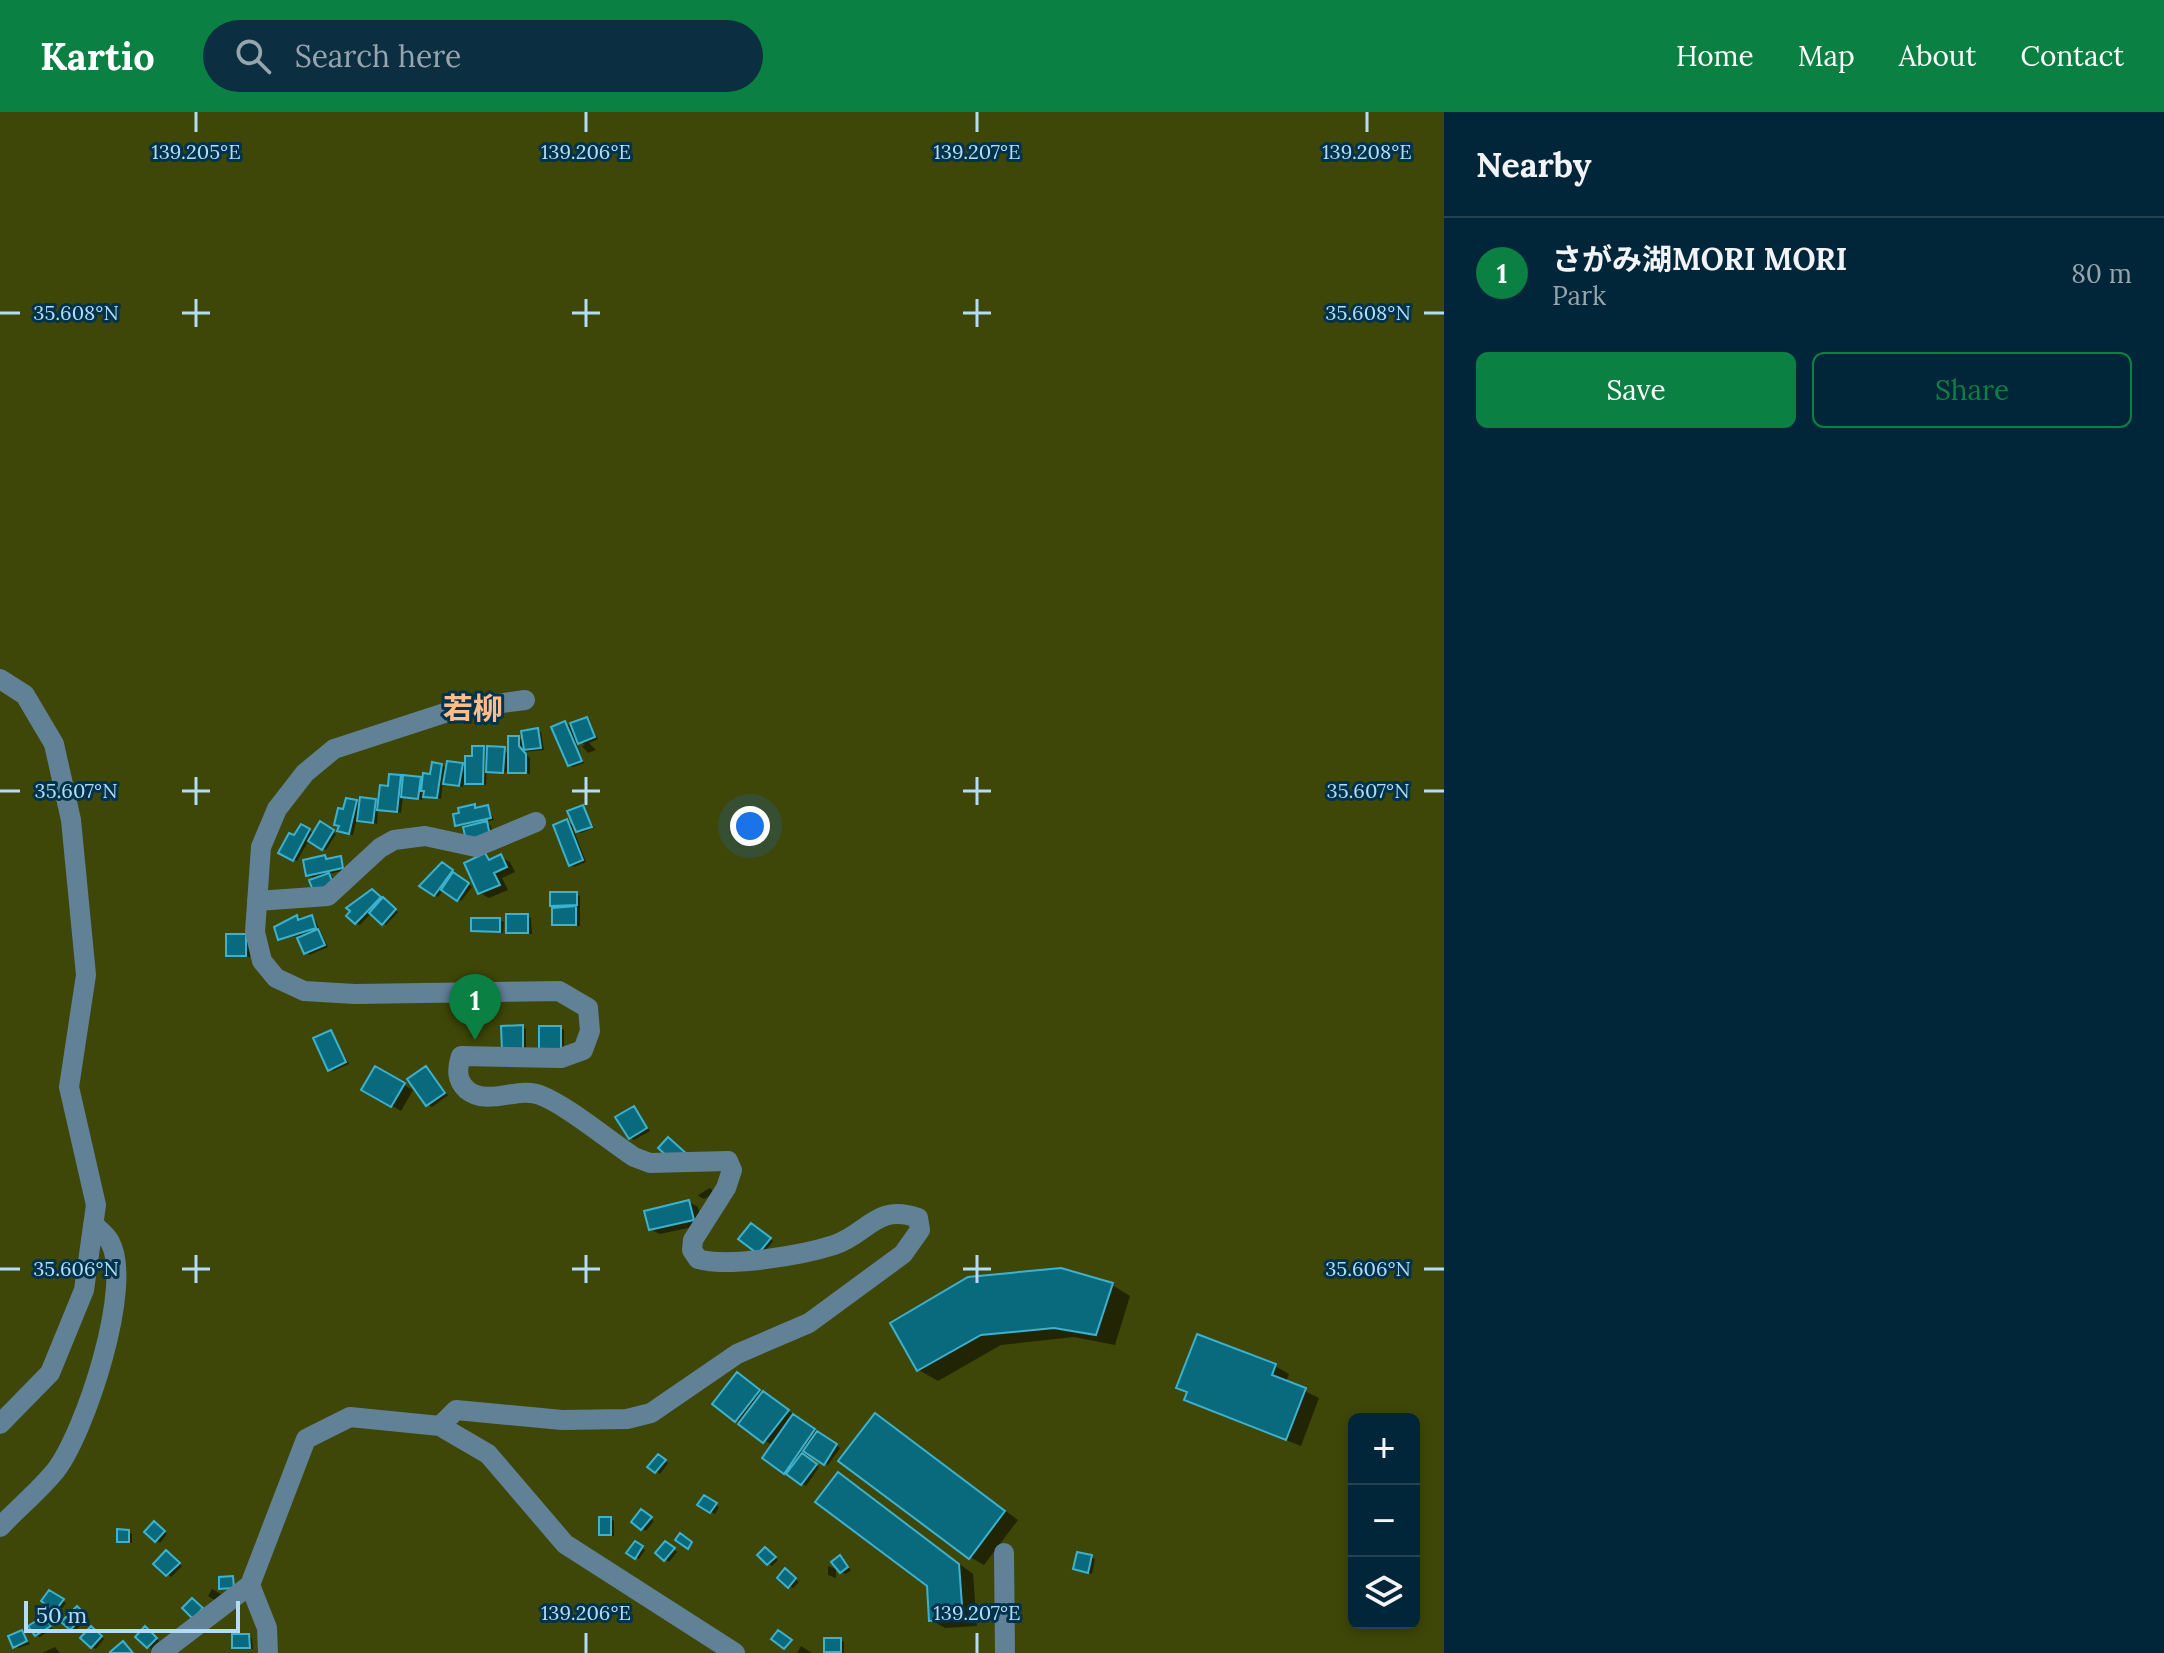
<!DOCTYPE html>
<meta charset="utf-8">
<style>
body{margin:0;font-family:Lora,"Noto Sans JP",serif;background:#0c2e41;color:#f1f3f6}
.controls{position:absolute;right:24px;bottom:24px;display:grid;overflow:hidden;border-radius:12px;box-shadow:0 4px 12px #0003}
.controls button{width:72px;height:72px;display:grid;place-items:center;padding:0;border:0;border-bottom:2px solid #234353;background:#022639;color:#f1f3f6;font:40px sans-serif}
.scale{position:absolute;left:24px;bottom:20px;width:216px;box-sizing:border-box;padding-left:8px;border:4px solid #b5dcf6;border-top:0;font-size:22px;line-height:28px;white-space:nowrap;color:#b5dcf6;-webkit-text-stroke:6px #02334c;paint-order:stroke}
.you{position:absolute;left:750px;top:714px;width:28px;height:28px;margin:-20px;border:6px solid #fff;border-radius:50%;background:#1a73e8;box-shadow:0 0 0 12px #1a73e833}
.badge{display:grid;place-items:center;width:52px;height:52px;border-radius:50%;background:#0b8043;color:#fff;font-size:26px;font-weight:700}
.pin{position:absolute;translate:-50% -66px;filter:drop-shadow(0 2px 4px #0008)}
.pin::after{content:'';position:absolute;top:42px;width:28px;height:24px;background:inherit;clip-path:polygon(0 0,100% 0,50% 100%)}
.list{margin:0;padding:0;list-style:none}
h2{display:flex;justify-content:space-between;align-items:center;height:104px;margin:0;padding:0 32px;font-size:34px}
h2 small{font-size:26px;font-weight:400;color:#96a5ae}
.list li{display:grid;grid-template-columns:52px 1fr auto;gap:24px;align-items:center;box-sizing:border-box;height:112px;padding:0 32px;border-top:2px solid #234353}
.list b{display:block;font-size:30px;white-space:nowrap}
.list p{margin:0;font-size:26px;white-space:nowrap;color:#96a5ae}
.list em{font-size:26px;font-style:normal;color:#96a5ae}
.actions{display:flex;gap:16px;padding:24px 32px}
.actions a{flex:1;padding:18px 0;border:2px solid #0b8043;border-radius:12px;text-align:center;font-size:28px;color:#0b8043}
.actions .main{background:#0b8043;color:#fff}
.icon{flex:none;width:44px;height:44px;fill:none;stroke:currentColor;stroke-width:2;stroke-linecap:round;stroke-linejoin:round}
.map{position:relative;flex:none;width:1444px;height:1541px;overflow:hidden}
header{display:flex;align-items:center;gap:48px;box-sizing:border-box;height:112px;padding:0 40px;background:#0b8043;color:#fff}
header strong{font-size:38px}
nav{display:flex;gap:44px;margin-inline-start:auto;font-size:28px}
.search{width:560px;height:72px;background:#0c2e41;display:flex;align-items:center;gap:20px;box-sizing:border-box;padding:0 28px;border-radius:44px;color:#96a5ae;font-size:30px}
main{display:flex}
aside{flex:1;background:#022639}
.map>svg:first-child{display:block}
.green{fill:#3e4707;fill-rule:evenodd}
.shadow{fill:#0007}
.building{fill:#096a7e;stroke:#3db2cf;stroke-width:2}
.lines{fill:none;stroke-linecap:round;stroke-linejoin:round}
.minor{stroke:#618197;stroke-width:20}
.ticks{fill:none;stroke:#b5dcf6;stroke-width:3}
.labels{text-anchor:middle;stroke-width:6;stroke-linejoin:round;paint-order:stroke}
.quarter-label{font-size:30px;font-weight:bold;fill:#ffbd8b;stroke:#02334c}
.ticks-label{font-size:20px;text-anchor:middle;fill:#b5dcf6;stroke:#02334c;stroke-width:6;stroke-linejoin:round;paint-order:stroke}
</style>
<header>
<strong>Kartio</strong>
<div class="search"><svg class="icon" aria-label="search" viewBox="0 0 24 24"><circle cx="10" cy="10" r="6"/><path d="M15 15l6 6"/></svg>Search here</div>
<nav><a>Home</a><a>Map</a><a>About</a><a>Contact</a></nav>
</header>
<main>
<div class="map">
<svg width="1444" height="1541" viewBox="0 0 1444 1541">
<rect width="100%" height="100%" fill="#02334c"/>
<path class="green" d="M0 0H1444V1541H0ZM1354 1307H1414V1511H1354Z"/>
<path class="shadow" d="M586 607 598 627 589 631 596 638 588 641 582 634 585 633 575 627 584 651 573 655 569 653 565 611 575 616Z
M537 618 541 620 544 638 524 640 530 646V662L487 658 486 673 464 669 463 675 443 670 441 687 423 682 422 688 403 684 401 701 378 697 377 712 357 706 353 723 343 721 344 699 356 690 380 692 400 665 424 669 442 653 448 657 462 653 467 656 484 636 510 641 519 626 524 629Z
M488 695 494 708 484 710 491 714 494 729 469 732 465 714 457 713Z
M583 695 594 716 581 721 573 716 586 750 574 755 571 752 567 710 576 715Z
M321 712 336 722 326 738 309 728 297 749 281 740 301 714 315 722Z
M485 744 493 748 501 745 510 750 515 760 502 766 508 778 489 786 480 781Z
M340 746 346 758 328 762 333 765 338 779 308 763Z
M446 754 472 775 461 789 444 777 438 785 422 774 431 761 435 764Z
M376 781 398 800 386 813 371 801 360 813 356 811Z
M576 782 580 784V814L554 812 560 797 552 792Z
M527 804 531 806 532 822 508 820Z
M297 805 315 808 328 835 309 843 298 824 280 827Z
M500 808 504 810 503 821 473 818Z
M246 824 250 826V845L228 843Z
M522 915 526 917V939H508Z
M561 916 564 918V940H545Z
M331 920 349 952 333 959 330 957Z
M375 956 413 978 401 999 364 977Z
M426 956 448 983 432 995 428 992Z
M634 996 650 1019 634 1028 630 1025Z
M710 1076 715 1081 704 1087 700 1085 698 1083Z
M689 1090 698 1095 702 1113 660 1122 650 1117Z
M755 1115 773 1129 762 1143Z
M1112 1173 1130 1184 1115 1233 1074 1225 1001 1233 938 1269 919 1258 892 1212Z
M1198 1225 1275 1254 1289 1262 1286 1270 1319 1286 1301 1334 1186 1288Z
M746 1268 840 1336 828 1353 811 1342 807 1346 819 1355 806 1374 785 1360 773 1334 714 1291Z
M889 1312 1018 1408 984 1453 970 1445Z
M658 1344 668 1351 660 1362 650 1355Z
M852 1371 973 1462 977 1514 945 1516 931 1508 929 1472Z
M705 1386 719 1395 715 1402 700 1393Z
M645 1402 654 1409 646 1419 634 1410Z
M611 1407 614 1409V1424H605L601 1422Z
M158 1414 167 1422 160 1431 156 1428Z
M128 1420 132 1422V1431L119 1429Z
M635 1431 645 1438 639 1447 629 1440Z
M670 1433 677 1440 669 1450 658 1441Z
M769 1439 778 1448 772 1454 760 1443Z
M170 1442 182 1454 171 1465 156 1451Z
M1079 1442 1095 1447 1092 1462 1079 1458Z
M840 1446 851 1458 846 1462 842 1460Z
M828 1454 836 1457V1466L828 1463Z
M789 1461 799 1470 793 1476 789 1474Z
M212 1477 221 1482 216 1489 208 1484Z
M50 1480 66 1491 60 1499 44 1489Z
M81 1499 88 1506 75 1519 71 1517Z
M44 1506 53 1516 40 1525 36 1523Z
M96 1519 104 1527 96 1537 92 1535Z
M149 1519 159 1529 152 1537 148 1535Z
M22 1520 30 1532 18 1536 15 1534Z
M248 1524 252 1526 253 1537 234 1535Z
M841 1528 844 1530V1541L826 1539Z
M801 1534 804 1536 812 1541H797Z
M55 1535 60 1541H42Z"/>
<path class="building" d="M587 605 595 625 578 632 570 611Z
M565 609 582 649 568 654 551 615Z
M538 616 541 636 524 638 521 619Z
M508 624H519V634L526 642V661H508Z
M472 634H484L483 672H465V644H472Z
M487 634 505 635 503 661 486 660Z
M447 649 463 651 459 674 443 672Z
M432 650 442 652 437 686 423 685 424 679H421L423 661 430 662Z
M389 662 401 663 397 700 377 698 380 673 388 674Z
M403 663 421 665 418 687 401 685Z
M360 685 376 687 373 711 357 709Z
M346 686 357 688 349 722 337 719 339 714 334 713 338 696 343 697Z
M475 692V696L488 693 491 706 455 714 453 702 459 701 458 696Z
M583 693 592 715 576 720 567 699Z
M567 707 583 748 569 754 553 713Z
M320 709 334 718 322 738 308 729Z
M487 709 491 728 467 733 463 715Z
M301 712 310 717 293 749 278 741 289 721 294 723Z
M485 741 489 748 501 742 507 755 494 761 500 773 478 782 464 751Z
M325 743 326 747 341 744 343 756 306 764 303 748Z
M442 750 453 758 434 784 419 774Z
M453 760 469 771 457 789 441 778Z
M329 761 335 777 315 784 309 768Z
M372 777 381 785 355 812 346 804 350 799 346 796Z
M550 780H577V793L550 794Z
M383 785 396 797 382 813 369 801Z
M576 794V813H552V796Z
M506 802H528V821H506Z
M297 803 298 808 312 803 316 816 278 828 274 815Z
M471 806H500V820L471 819Z
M318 817 325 833 304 842 297 826Z
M226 822H246V844H226Z
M523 913V937L502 938 501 914Z
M539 914H561V939H539Z
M331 918 346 950 328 959 313 926Z
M375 954 405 971 391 995 361 978Z
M426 954 445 981 426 994 407 967Z
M634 994 647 1016 629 1027 615 1005Z
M668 1025 688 1043 678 1054 658 1036Z
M689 1088 694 1108 649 1118 644 1099Z
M751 1111 771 1126 758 1142 738 1127Z
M1061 1156 1113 1171 1096 1223 1054 1216 981 1223 917 1259 890 1211 968 1165Z
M1197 1222 1276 1252 1272 1263 1306 1276 1286 1328 1184 1288 1187 1280 1176 1276Z
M737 1260 760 1278 735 1310 712 1292Z
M763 1279 789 1298 763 1331 738 1312Z
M875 1301 1005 1399 969 1447 838 1349Z
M793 1302 815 1317 784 1362 762 1346Z
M817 1319 837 1332 824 1353 803 1339Z
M802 1341 817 1352 801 1373 786 1362Z
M658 1342 666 1348 655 1361 647 1355Z
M838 1360 959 1452 963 1507 929 1509 927 1474 815 1390Z
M704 1383 717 1391 710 1401 697 1393Z
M641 1397 652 1405 641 1418 631 1410Z
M599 1405H611V1423H599Z
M154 1409 165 1419 155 1430 144 1420Z
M117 1417 129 1418V1430H117Z
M680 1421 692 1430 688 1437 675 1428Z
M635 1429 643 1434 635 1447 626 1441Z
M665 1429 675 1436 664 1449 655 1441Z
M765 1435 776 1445 767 1453 757 1443Z
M166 1438 180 1451 166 1464 153 1452Z
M1077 1440 1092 1443 1088 1461 1073 1457Z
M840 1443 848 1455 840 1461 831 1450Z
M785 1456 796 1466 788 1476 777 1466Z
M233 1464 234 1476 219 1477V1465Z
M49 1478 64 1487 55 1499 41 1489Z
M192 1486 203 1496 193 1507 182 1496Z
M77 1494 86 1503 70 1518 61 1510Z
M44 1504 51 1514 35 1524 28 1514Z
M91 1514 102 1524 91 1536 80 1526Z
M145 1514 157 1526 147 1536 135 1525Z
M22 1518 27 1529 13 1536 8 1524Z
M778 1518 792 1528 784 1537 771 1527Z
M232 1522H249L250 1536H232Z
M824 1526H841V1540H824Z
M123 1529 133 1541H111L110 1540Z"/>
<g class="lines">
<path class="minor" d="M0 567 25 583 54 632 71 708 86 863 69 975 96 1093 84 1178 50 1261 0 1312
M257 789 328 784 380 736 394 728 425 724 476 735 536 710
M440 1314 456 1298 562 1308 627 1307 651 1301 737 1242 809 1211 903 1142 920 1118 918 1106C876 1091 868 1122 834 1133 803 1143 728 1156 698 1147L692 1138 693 1128 726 1076 732 1058 728 1049 650 1051 634 1045C607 1027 568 994 540 983 518 974 488 995 467 978 456 968 457 957 461 944L561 946 583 938 590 919 588 896 559 879 355 882 304 879 276 866 262 849 255 820 261 735 277 697 305 661 334 637 457 597 525 588
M0 1415C18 1396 40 1378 56 1358 85 1320 134 1173 110 1130 107 1123 98 1117 93 1112
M1004 1441 1005 1541
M250 1473 267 1516 268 1541
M161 1541 250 1473 306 1327 350 1305 440 1314 488 1342 565 1432 735 1541"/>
</g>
<path class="ticks" d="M196 0V20M586 0V20M977 0V20M1367 0V20M196 187V215M586 187V215M977 187V215M0 201H20M182 201H210M572 201H600M963 201H991M1424 201H1444M196 665V693M586 665V693M977 665V693M0 679H20M182 679H210M572 679H600M963 679H991M1424 679H1444M196 1143V1171M586 1143V1171M977 1143V1171M0 1157H20M182 1157H210M572 1157H600M963 1157H991M1424 1157H1444M586 1521V1541M977 1521V1541"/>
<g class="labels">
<g class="quarter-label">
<text x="473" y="607">若柳</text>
</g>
</g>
<g class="ticks-label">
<text x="196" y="47">139.205°E</text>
<text x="586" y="47">139.206°E</text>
<text x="977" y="47">139.207°E</text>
<text x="1367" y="47">139.208°E</text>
<text x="76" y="208">35.608°N</text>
<text x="1368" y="208">35.608°N</text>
<text x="76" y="686">35.607°N</text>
<text x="1368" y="686">35.607°N</text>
<text x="76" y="1164">35.606°N</text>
<text x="1368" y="1164">35.606°N</text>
<text x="586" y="1508">139.206°E</text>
<text x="977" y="1508">139.207°E</text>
</g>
</svg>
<div class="controls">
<button>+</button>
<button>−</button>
<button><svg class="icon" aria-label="layers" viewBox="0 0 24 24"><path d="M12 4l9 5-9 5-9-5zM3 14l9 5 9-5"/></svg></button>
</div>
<div class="scale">50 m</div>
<div class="you"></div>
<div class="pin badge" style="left:475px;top:928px">1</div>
</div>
<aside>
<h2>Nearby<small></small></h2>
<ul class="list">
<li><span class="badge">1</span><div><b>さがみ湖MORI MORI</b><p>Park</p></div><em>80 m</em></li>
</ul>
<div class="actions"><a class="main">Save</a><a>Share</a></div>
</aside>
</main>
